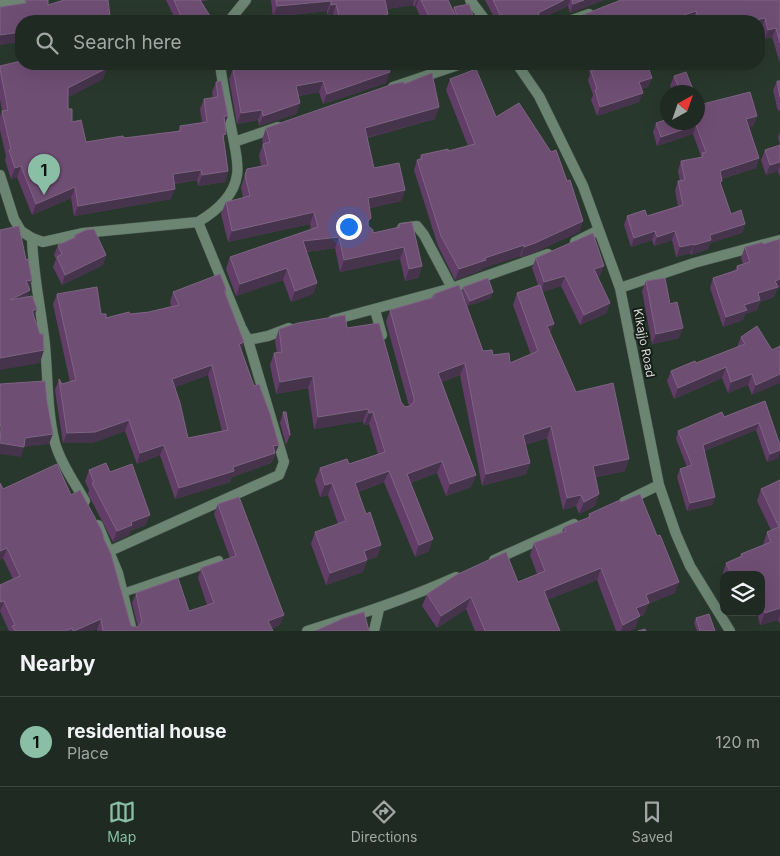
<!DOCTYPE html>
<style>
body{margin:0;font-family:Inter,sans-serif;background:#2c362f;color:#f1f3f6}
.controls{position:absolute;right:15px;bottom:15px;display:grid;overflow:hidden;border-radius:10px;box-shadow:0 5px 20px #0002}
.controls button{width:45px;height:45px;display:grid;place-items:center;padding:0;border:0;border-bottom:1px solid #3c4640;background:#1f2a22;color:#f1f3f6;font:25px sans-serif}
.compass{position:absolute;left:660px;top:85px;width:45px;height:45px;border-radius:50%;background:#1f2a22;box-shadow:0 5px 20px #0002;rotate:40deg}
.you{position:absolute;left:348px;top:226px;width:18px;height:18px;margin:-12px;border:4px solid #fff;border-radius:50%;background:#1a73e8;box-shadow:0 0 0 8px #1a73e833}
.badge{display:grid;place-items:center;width:32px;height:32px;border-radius:50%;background:#8abfa5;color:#111;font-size:16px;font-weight:700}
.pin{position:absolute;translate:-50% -41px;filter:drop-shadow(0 1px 2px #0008)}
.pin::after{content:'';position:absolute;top:26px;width:18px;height:15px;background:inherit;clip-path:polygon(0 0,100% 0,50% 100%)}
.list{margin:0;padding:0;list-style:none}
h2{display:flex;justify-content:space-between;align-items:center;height:65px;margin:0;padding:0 20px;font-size:21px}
h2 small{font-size:16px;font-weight:400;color:#a1a7a5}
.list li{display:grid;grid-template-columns:32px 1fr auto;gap:15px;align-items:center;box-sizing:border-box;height:90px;padding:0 20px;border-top:1px solid #3c4640}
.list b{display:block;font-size:19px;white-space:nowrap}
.list p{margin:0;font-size:16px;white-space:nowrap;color:#a1a7a5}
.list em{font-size:16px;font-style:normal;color:#a1a7a5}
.icon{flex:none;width:28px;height:28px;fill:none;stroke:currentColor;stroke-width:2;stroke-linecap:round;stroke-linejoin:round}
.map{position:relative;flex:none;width:780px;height:631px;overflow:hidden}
.search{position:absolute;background:#1f2a22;box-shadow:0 5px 20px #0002;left:15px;right:15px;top:15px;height:55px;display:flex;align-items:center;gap:12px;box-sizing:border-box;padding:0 18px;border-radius:20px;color:#a1a7a5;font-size:19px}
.sheet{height:155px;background:#1f2a22}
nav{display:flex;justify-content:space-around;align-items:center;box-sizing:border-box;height:70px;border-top:1px solid #3c4640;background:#1f2a22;font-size:14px;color:#a1a7a5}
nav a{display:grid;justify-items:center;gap:2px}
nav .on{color:#8abfa5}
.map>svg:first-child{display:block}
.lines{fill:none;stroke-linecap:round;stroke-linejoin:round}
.service-casing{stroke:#48564b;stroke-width:9}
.minor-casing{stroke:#48564b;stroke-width:11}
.service{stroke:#6b8572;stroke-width:8}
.minor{stroke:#6b8572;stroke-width:10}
.wall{fill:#623d68;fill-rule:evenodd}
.shaded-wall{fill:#46344c}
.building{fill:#6f4e74;stroke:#7e6483;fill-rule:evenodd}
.labels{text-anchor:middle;stroke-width:4;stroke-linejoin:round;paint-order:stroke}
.street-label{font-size:12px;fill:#d3dcd6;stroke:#171d18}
</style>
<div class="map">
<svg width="780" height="631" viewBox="0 0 780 631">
<rect width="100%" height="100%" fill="#29382d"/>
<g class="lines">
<g class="service-casing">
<path id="service" d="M123 593 219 560"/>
</g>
<g class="minor-casing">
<path id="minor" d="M470 0 486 21
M0 3 41 0
M229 21 246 0
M569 21 589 14
M517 64 539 96 583 186 620 288 659 485 676 534 690 566 730 631
M393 87 461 64
M234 142 278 127
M0 175 14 219 21 231 32 238 43 242 83 233 198 222C215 212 234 196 237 175 239 163 235 149 233 137 228 112 223 88 220 64
M198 222 241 327 248 340 268 336 289 328
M402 228 417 226 424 235 452 288
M32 238C33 274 41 309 45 345 48 377 47 412 55 443 61 464 75 483 85 501
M575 242 599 230
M620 288 694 263 780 240
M375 310 382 335
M333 320 452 288 548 254
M624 502 659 485
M98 525 118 573 132 631
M110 551 279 475 284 462 248 340
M494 560 574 524
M307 631C358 615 407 599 456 577
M374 631 379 609"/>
</g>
<use href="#service" class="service"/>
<use href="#minor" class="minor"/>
</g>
<path class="wall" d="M166 0H210L201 1 208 21H176Z
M271 0H448L453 10 454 7 475 21H422L416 7H414L413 5 387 9 388 14 385 21H334L333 14 327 15V11L273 17Z
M485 0H604L570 13 568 6 538 20V21H496Z
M780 0V63L772 37 765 39 762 27 759 21H693V20L690 21H576L578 17Z
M243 64H388L386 83 323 104 319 92 298 96 300 103 296 114 259 126 258 120 237 124 229 79 233 69 242 67Z
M587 64H647L652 78 648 87 642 89 639 102 597 116 591 100 593 95 588 80 590 74Z
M0 66 107 68 103 79 68 97V109L72 122 86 142 124 138 178 131 180 126 202 122 200 109 204 99 213 98 212 92 216 82 225 123 224 141 228 171 225 182 198 186 197 180 174 184 171 199 74 216 71 198 32 215 17 177 11 179 5 160 6 156 0 130V116L2 111 0 99Z
M674 76 694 92H673L670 86Z
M450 79 496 117 567 181 583 221 579 232 531 254 521 257 520 256 483 268 482 270 455 280 438 246 414 170 417 160 419 159 421 155 448 151 468 146 446 90Z
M777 81H780V110L778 111 773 90Z
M404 84 435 119 367 138 374 168 405 190 401 201 370 208 368 226 373 233 398 228 399 224 422 266 418 278 405 281 400 259 340 272 335 248 306 252 317 283 313 294 291 302 283 280 236 296 226 269 230 257 311 230 310 224 228 242 221 214 226 202 243 198 241 187 247 169 261 166 259 155 263 144 262 140 266 128Z
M699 105 757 116 753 126 749 127 759 158 756 168 721 179V184L731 214 745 224 742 233 710 243 708 249 691 255 690 253 676 257 672 240 654 246 652 240 631 247 624 225 627 216H647L678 206 675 190 678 181H680L678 171 681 161 700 158 701 156 693 134 657 146 653 132 656 123 698 122Z
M780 131V177L778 171 766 175 761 160 765 150 780 145 778 138Z
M75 235 106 255 103 265 62 285 53 267 56 259 54 255 58 245 74 238Z
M745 247 777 289 774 297 760 302 757 310 745 314 743 320 723 327 710 288 713 278 735 270 737 266 743 264 741 258Z
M536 258 600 276 598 277 607 313 580 325 561 286 542 292 550 333 576 392 625 471 596 477 595 506 579 514 576 506 563 510 547 438 525 445 530 463 526 474 482 486 460 375 442 382 476 475 471 487 446 496 437 473 410 483 429 551 415 557 384 482 358 492 366 514 381 545 377 557 367 560 363 572 326 585 311 544 315 532 338 524 328 495 320 497 315 480 320 468 349 464 378 454 369 424 364 425 363 421 314 429 308 388 276 394 270 365 274 353H277L275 341 279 329 347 328 401 402 405 407 409 406 386 322 390 310 432 298 434 294 462 291 463 287 491 298 468 306 463 295 483 351 510 363 531 355 513 305 517 293 538 285 532 268Z
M646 281 670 304 679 338 652 344 642 291Z
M226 289 225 293 241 350 275 455 271 463 232 477 230 482 175 499 160 455 137 464 125 431 92 443H63L55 390 59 379 62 384 70 382 53 304 57 294 101 314 106 318 130 314 149 312 171 306 170 302 173 292ZM208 375 222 431 188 438 175 387Z
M741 337 772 350 752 395 748 385 728 393 722 378 674 399 667 381 671 371 696 363 737 347Z
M765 401 779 458 767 462 756 430 704 451 715 497 712 505 687 511 677 477 680 469 687 467 676 439 678 431 724 417Z
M283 412 290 435 286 445 280 423Z
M89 470 110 472 146 525 130 531 129 535 113 542 88 494 89 490 85 481Z
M780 480V624L778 620 760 625 757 612H761V575H724V580L722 576 726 563 740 557 741 554 763 545 767 532 771 530 757 501 761 489Z
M0 483 3 489 71 495 104 539 131 626 138 627 132 603 136 593 189 611 207 605 198 578 201 568 230 558 214 514 218 504 280 625 272 628 273 631H97V629L92 631H9L0 611V585L13 579 3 558 0 560Z
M589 514 675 593 648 604 644 615 639 617 635 628 630 631H616L597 580 547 600 560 631H475L466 609 437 628 422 606 427 594 518 582 537 574 530 555 534 543 562 532 564 527 588 518Z
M696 618 715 631H697L694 623Z"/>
<path class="shaded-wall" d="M384 0H414L413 5 381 10Z
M417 0H418L416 7H414Z
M564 0H570L568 6 538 20V21H527L538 13Z
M584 0H604L570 13 573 4Z
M331 1 327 11 273 17 277 6Z
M336 4 333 14 327 15 331 5Z
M696 11 693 20 690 21H666Z
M388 14 385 21H379L381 16Z
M502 14 500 21H498L500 15Z
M455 15 452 21H439Z
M110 16 108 21H84L85 19Z
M210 16 208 21H181V20Z
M724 17 723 21H709Z
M765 18 762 27 759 28V21H752Z
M776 28 772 37 765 39 768 30Z
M21 32V42L0 45V35Z
M107 68 103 79 65 99 68 88Z
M390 72 386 83 323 104 327 94Z
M652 78 648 87 636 91 639 82Z
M323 81 319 92 292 97 296 86Z
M643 93 639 102 597 116 600 107Z
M300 103 296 114 259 126 263 116Z
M439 107 435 119 361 139 365 128Z
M262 110 258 120 237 124 241 113Z
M224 116H228L224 126Z
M757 116 753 126 743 129 746 119Z
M696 125 693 134 657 146 661 137Z
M759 158 756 168 716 180 720 171Z
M780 162V166L778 171 766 175 770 165Z
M21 166 17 177 11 179 15 168Z
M201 170 197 180 169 184 173 174Z
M228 171 225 182 198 186 202 175Z
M75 187 71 198 32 215 36 204Z
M175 189 171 199 74 216 78 206Z
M405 190 401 201 364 209 368 198Z
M314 212 310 224 228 242 232 231Z
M583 221 579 232 531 254 521 257 524 247Z
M745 224 742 233 710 243 708 249 691 255 694 245 710 235Z
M655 231 652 240 631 247 634 238Z
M675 231 672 240 654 246 657 237Z
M339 237 335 248 298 253 303 241Z
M694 244 690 253 676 257 680 247Z
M524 245 520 256 483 268 482 270 455 280 459 269 485 258Z
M404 247 400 259 340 272 344 260Z
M106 255 103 265 62 285 65 275Z
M422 266 418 278 405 281 409 269Z
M604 266 600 276 591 280 594 269Z
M287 268 283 280 236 296 240 284Z
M565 276 561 286 541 292 544 282Z
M780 279V288L777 289 774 297 760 302 757 310 745 314 743 320 723 327 726 317 744 305 775 281Z
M32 280 28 291 30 290 25 303 10 300 26 281Z
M317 283 313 294 291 302 295 291Z
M493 292 491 298 468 306 470 301Z
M610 303 607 313 580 325 584 315Z
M37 309 32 322V311Z
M554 324 549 336 547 326Z
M683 328 679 338 652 344 656 334Z
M244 342 240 352 239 344Z
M44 350 40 363 0 370V358Z
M465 363 460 375 434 385 438 373Z
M212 365 208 375 168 390 172 379Z
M726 367 722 378 674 399 678 388Z
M752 374 748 385 728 393 731 382Z
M780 374V383L752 395 756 385Z
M313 376 308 388 276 394 280 382Z
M368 409 363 421 314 429 318 417Z
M373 412 369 424 364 425 369 413Z
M129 420 125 431 92 443H63L67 433Z
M759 423 756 430 700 453 703 445Z
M551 426 547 438 518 447 523 435Z
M53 434 49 444 24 447 21 457 0 454V443L25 438Z
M164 445 160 455 137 464 140 453Z
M279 445 271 463 232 477 230 482 175 499 179 488 233 467 273 446Z
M780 450V454L779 458 767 462 770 454Z
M629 459 625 471 589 478 593 466Z
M442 461 437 473 402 486 407 474Z
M530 463 526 474 482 486 486 474Z
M389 471 384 482 351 494 355 483Z
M476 475 471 487 446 496 450 484Z
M332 483 328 495 320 497 325 485Z
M599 494 595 506 579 514 584 502Z
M581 495 576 506 563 510 567 498Z
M715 497 712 505 687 511 690 503Z
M150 515 146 525 130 531 129 535 113 542 117 531 131 522Z
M433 539 429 551 415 557 419 545Z
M381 545 377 557 367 560 363 572 326 585 330 573 364 551Z
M7 548 3 558 0 560V551Z
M601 568 597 580 539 603 544 591Z
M679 582 675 593 648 604 644 615 639 617 635 628 630 631H621L623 625 646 595Z
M471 597 466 609 437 628 441 616Z
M4 601 0 611V606L1 602Z
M780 608V615L778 620 760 625 765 613Z
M284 615 280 625 265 631 268 621Z
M101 619 97 629 92 631H74Z"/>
<path class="building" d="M25 0H48V5L64 0H108L110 16 85 19 86 21H21V32L0 35V7L26 3Z
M174 0H200L210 16 181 20 180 14Z
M276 0H385L388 14 381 16 382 21H340L336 4 331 5V1L277 6Z
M421 0H448L455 15 439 21H431Z
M493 0H564L538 13 540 16 527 21H506L502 14 500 15Z
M572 0H584L573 4Z
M621 0H780V43L776 28 768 30 765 18 752 21H726L724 17 709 21H699L696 11 666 21H579L578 17Z
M469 4 475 21H459L454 7Z
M21 61V64H104L107 68 68 88V109H72V122L81 120 86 142 123 136 124 138 181 131 180 126 207 122 204 99 218 97 216 82 221 81 228 116H224L226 134 223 135 228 171 202 175 201 170 173 174 175 189 78 206 75 187 36 204 21 166 15 168 9 150 11 149 2 111 8 110 0 69V66Z
M246 64H388L390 72 327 94 323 81 296 86 300 103 263 116 262 110 241 113 233 69 247 66Z
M593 64H647L652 78 639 82 643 93 600 107 595 90 597 89 591 71 595 69Z
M476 69 496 117 519 103 551 152 556 150 567 181 570 180 583 221 535 243 524 247V245L485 258 486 260 459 269 441 236 417 160 422 159 421 155 448 149V151L475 144 450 79Z
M686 72 694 92H680L674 76Z
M432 73 439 107 365 128 374 168 399 163 405 190 368 198 371 218 368 221V226L373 230V233L400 227 399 224 412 222 422 266 409 269 404 247 344 260 339 237 303 241 317 283 295 291 287 268 240 284 230 257 318 227 314 212 232 231 226 202 250 196 245 175 247 169 268 165 263 144 270 142 266 128 393 84 404 82V84Z
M777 81H780V97Z
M750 92 757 116 746 119 759 158 720 171 722 181 720 182 731 214 741 210 745 224 710 235 711 240 694 245V244L680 247 675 231 657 237 655 231 634 238 627 216 645 210 647 216 683 205 678 181 685 180 681 161 703 157 702 153 706 152 696 125 661 137 656 123 668 119V122H698V101L699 105Z
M780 145V162L770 165 765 150Z
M19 226 26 260 28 259 32 280 26 281 30 290 10 300 32 296 37 309 32 311 40 334H43L44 350 0 358V230Z
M94 229 106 255 65 275 57 257 62 254 58 245 76 237 75 235 86 230Z
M593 233 604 266 594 269 610 303 584 315 565 276 544 282 536 258Z
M780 239V279L775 281 778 287 758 293 760 300 744 305 747 310 726 317 713 278 738 270 737 266 750 262 745 247 763 242V244Z
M220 274 226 289 224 290 244 342 239 344 254 386 259 384 270 414 279 445 273 446 275 453 233 467 234 471 179 488 164 445 140 453 129 420 95 432 67 433 59 379 62 384 76 380 57 294 97 287 101 314H106V318L129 312 130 314 149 312 179 305 173 292ZM212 365 228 430 188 438 180 403 172 379Z
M488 278 493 292 470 301 463 287Z
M665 278 670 304 677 302 683 328 656 334 646 281Z
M459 285 483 351 492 350 493 355 509 353 510 363 538 351 517 293 540 285 554 324 547 326 576 392 613 383 629 459 593 466 599 494 584 502 581 495 567 498 551 426 523 435 530 463 486 474 465 363 438 373 476 475 450 484 442 461 407 474 433 539 419 545 389 471 355 483 366 514 370 512 381 545 364 551 367 560 330 573 315 532 346 521 332 483 325 485 320 468 347 459 349 464 385 452 373 412 369 413 368 409 318 417 313 376 280 382 274 353 282 352 279 329 298 323 345 315 347 328 379 323 401 402 405 407 410 406 414 402V398L390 310 435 297 434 294Z
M757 326 772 350 780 346V374L756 385 752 374 731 382 726 367 678 388 671 371 695 361 696 363 745 344 741 337Z
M45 381 47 401 53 434 25 438 24 447 0 443 1 428 0 422V384Z
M765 401 780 445V450L770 454 759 423 703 445 715 497 690 503 680 469 692 465 678 431 722 412 724 417Z
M283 412H286L290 435Z
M106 463 110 472 132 464 150 515 131 522 132 525 117 531 92 483 94 482 89 470Z
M57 464 71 495 80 490 101 529 104 537H103L111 554 131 626 138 627 142 622 136 593 178 578 189 611 214 603 201 568 236 556 218 504 239 497 284 615 268 621 273 631H103L101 619 74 631H73L72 628 65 631H15L12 626 15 625 4 601 1 602 0 599V585L20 576 7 548 0 551V483L3 489Z
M780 480V608L765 613 761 599V575H732L726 563 742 556 741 554 771 542 767 532 779 527 761 489Z
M640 494 657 536 660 535 679 582 646 595 649 603 636 608 640 616 623 625 601 568 544 591 560 631H485L471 597 441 616 427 594 456 575 506 552 518 582 545 571 534 543 566 531 564 527 590 517 589 514 620 500 621 502Z
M364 612 369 631H315L344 618Z
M709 614 715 631H700L696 618Z
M645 629 646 631H638Z"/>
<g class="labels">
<g class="street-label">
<text transform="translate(644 343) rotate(79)" y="4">Kikajjo Road</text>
</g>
</g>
</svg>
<div class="controls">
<button><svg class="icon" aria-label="layers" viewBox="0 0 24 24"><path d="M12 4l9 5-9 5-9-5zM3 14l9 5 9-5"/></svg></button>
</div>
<svg class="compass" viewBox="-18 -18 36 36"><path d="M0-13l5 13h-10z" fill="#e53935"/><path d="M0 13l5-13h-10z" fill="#a1a7a5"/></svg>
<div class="you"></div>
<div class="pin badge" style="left:44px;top:195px">1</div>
<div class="search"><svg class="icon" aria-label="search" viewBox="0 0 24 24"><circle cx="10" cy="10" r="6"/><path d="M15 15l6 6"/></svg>Search here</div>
</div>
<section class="sheet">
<h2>Nearby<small></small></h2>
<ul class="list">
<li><span class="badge">1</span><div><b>residential house</b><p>Place</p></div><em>120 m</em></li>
</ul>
</section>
<nav>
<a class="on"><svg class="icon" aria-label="map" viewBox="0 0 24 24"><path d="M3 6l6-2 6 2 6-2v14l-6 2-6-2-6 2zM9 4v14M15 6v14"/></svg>Map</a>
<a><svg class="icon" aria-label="directions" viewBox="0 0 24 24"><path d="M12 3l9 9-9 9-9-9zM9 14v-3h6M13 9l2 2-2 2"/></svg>Directions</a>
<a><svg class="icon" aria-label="saved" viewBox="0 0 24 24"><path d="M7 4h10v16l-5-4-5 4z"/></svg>Saved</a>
</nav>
